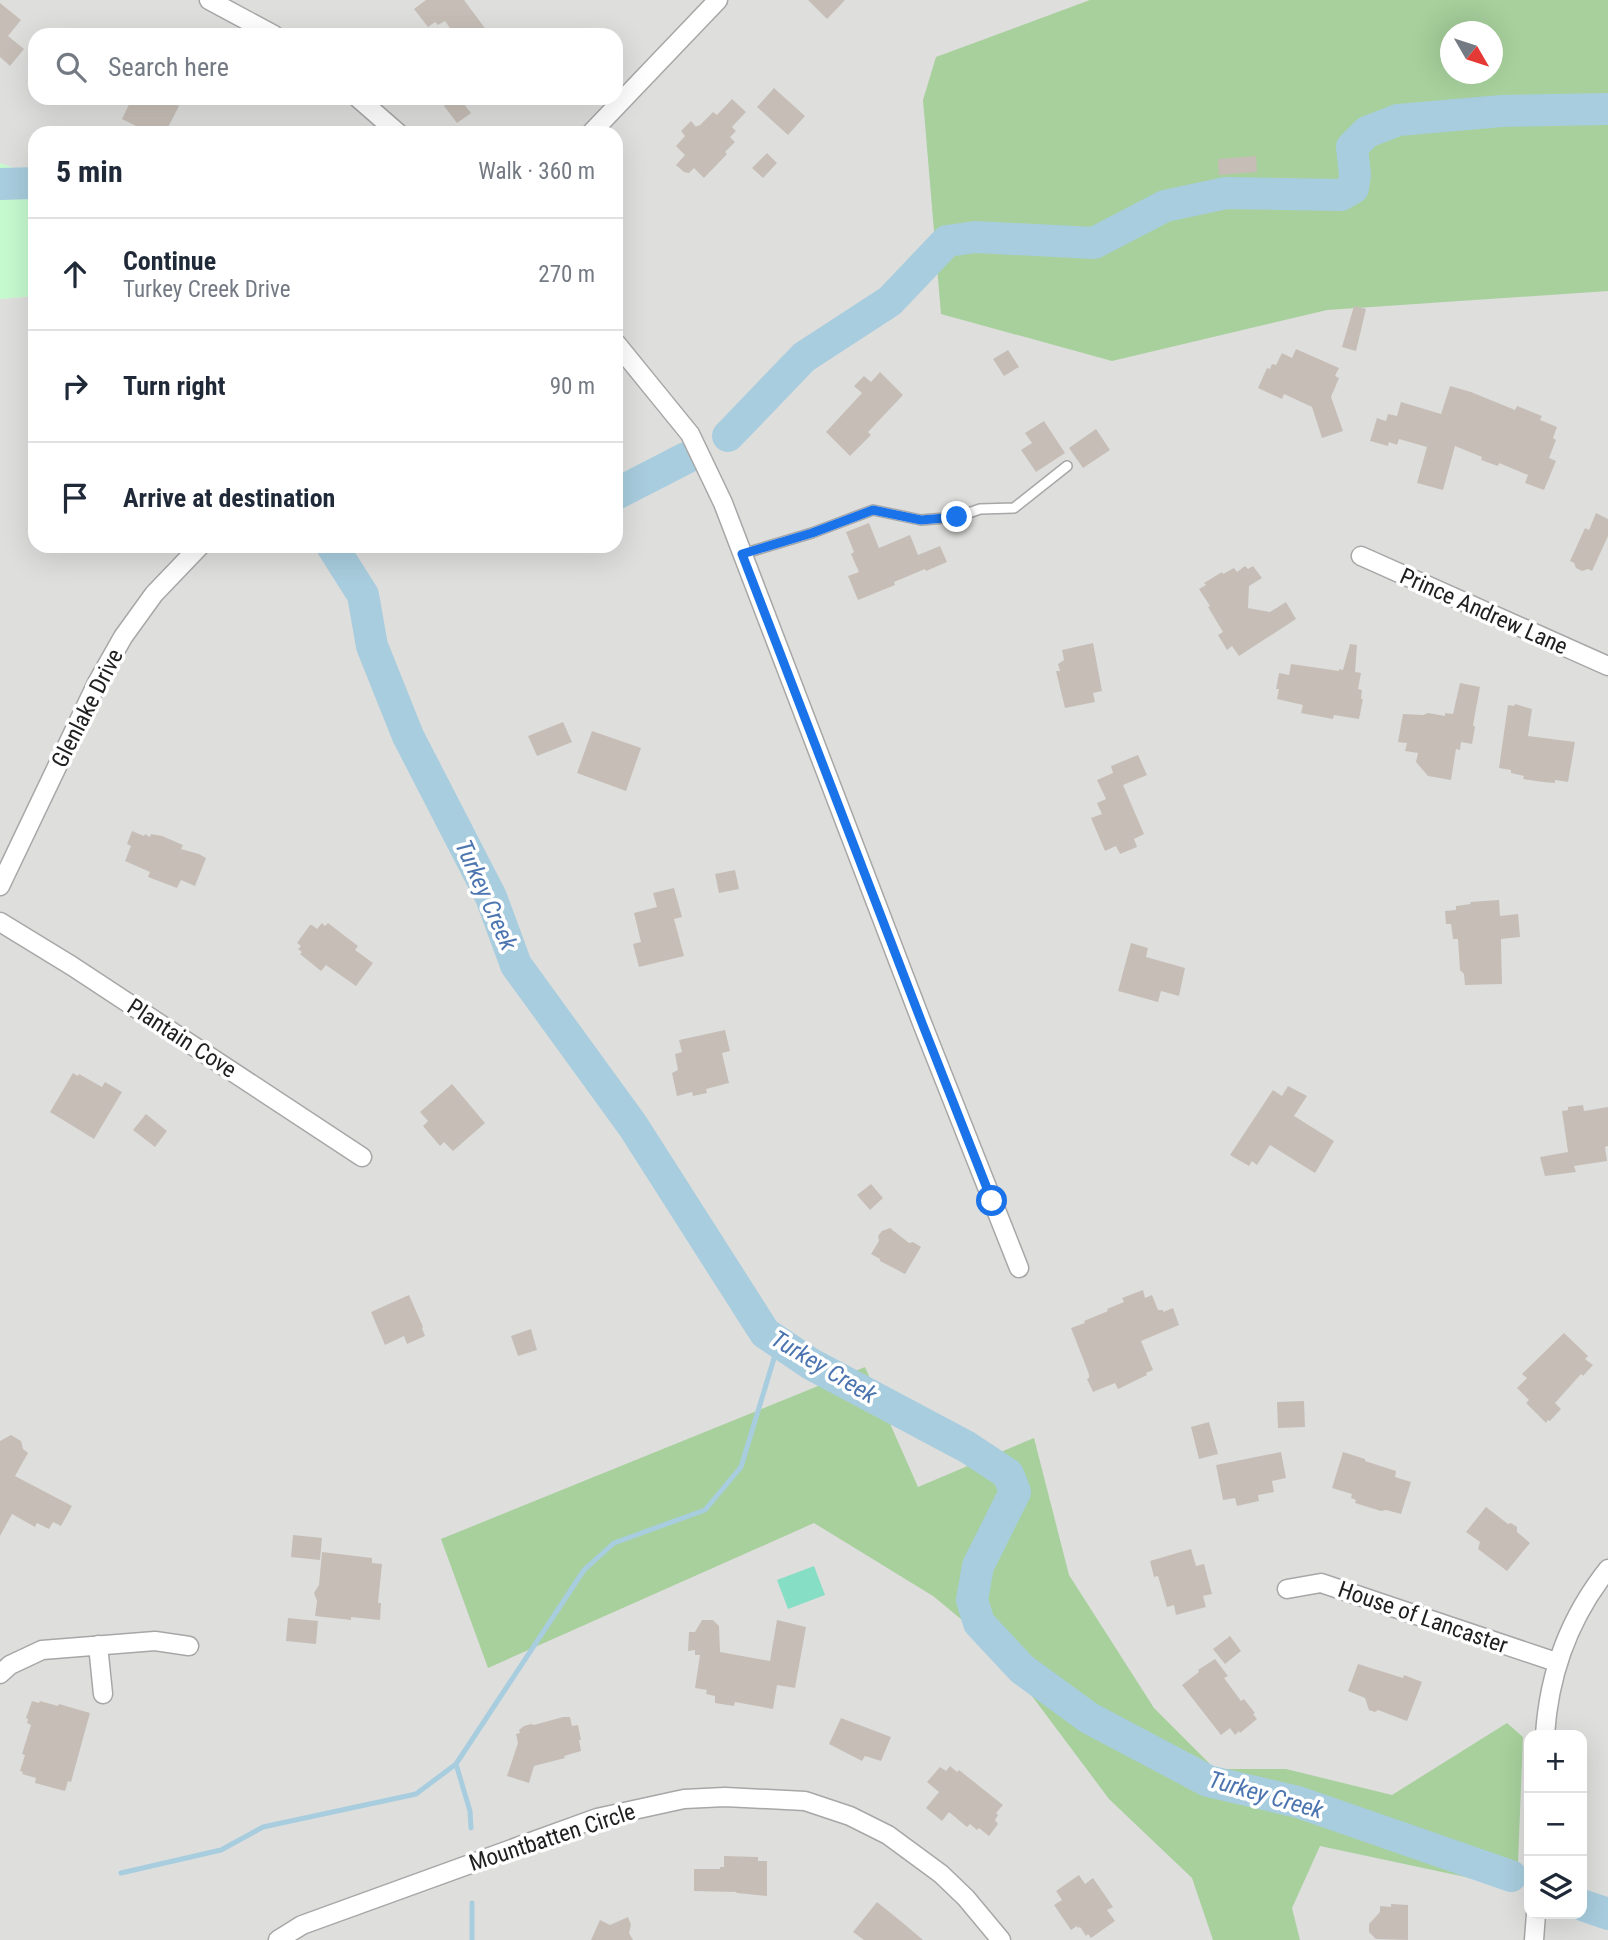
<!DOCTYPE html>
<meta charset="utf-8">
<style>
body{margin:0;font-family:"Roboto Condensed",sans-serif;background:#f6f6f7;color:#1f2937}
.controls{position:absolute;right:21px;bottom:21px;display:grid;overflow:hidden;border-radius:14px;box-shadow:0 7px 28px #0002}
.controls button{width:63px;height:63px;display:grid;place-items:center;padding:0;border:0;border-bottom:2px solid #e0e1e3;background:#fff;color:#1f2937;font:35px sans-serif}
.compass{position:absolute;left:1440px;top:21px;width:63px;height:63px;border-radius:50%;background:#fff;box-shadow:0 7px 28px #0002;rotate:129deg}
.stop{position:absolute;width:21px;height:21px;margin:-16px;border:5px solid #1a73e8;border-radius:50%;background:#fff}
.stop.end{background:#1a73e8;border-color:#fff;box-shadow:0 2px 7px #0008}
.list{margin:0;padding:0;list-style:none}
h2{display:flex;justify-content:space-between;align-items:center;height:91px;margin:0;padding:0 28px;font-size:30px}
h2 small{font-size:23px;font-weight:400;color:#747a83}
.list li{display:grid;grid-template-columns:46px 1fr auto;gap:21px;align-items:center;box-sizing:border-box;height:112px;padding:0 28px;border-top:2px solid #e0e1e3}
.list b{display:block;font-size:26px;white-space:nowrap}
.list p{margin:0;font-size:23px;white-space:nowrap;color:#747a83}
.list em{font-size:23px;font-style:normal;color:#747a83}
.icon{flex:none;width:38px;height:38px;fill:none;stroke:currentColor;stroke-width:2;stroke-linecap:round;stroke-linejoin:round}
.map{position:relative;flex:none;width:1608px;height:1940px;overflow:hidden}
.search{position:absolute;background:#fff;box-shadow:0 7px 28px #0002;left:28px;top:28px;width:595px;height:77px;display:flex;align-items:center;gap:18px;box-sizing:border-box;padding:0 24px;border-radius:21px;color:#747a83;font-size:26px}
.panel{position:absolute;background:#fff;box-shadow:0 7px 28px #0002;left:28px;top:126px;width:595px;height:427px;border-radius:21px}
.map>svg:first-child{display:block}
.residential{fill:#dededd;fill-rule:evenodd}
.forest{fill:#a7d09c;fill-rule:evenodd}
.park{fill:#c5f9ce}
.pitch{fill:#86dfc4}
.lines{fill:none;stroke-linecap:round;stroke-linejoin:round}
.stream{stroke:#a8cdde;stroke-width:5}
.river{stroke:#a8cdde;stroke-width:32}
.building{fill:#c6beb6}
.lane-casing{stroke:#a7a7a7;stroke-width:12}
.street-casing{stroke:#a7a7a7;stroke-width:21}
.lane{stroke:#fff;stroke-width:9}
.street{stroke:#fff;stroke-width:18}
.route{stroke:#1a73e8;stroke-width:9}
.labels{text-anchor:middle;stroke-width:7;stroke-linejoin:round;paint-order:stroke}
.street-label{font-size:23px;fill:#202020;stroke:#fff}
.water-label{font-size:24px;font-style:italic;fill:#4c75b0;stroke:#fff}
</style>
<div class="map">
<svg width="1608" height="1940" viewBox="0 0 1608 1940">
<rect width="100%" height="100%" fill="#f1eee7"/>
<path class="residential" d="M0 0H1608V1940H0V299L35 296V546H616V133H35V176L0 163ZM1450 32H1492V74H1450ZM35 35H616V98H35ZM1529 1735H1582V1914H1529Z"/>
<path class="forest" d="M1090 0H1608V291L1327 310 1112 361 941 314 923 100 936 57ZM1450 32H1492V74H1450Z
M865 1367 918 1487 1034 1438 1069 1575 1154 1708 1215 1769H1286L1392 1795 1507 1723 1523 1737 1517 1888 1320 1846 1292 1908 1300 1940H1213L1192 1878 1109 1799 996 1648 933 1596 814 1523 488 1668 441 1539Z"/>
<path class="park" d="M0 163 35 176V296L0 299Z"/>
<path class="pitch" d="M814 1566 825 1595 788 1609 777 1580Z"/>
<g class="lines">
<path class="stream" d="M456 1764 470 1811 471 1828
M121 1873 221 1850 263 1827 416 1794 456 1764 584 1570 614 1543 705 1510 741 1467 779 1342
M472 1903V1940"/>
<path class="river" d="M0 184 35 183
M728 436 804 357 890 301 947 241 975 237 1094 243 1165 206 1226 193 1341 195 1353 188 1355 175 1352 147 1367 132 1398 120 1502 111 1608 109
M616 494 686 458
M332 546 363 595 372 646 408 736 491 897 516 965 633 1126 765 1333 811 1364 967 1447 1008 1474 1015 1492 978 1566 972 1600 979 1623 1022 1669 1089 1718 1208 1781 1298 1802 1511 1876
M1582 1905 1608 1914"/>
</g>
<path class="building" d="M426 0H464L490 35H455L445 21 438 25 435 22 428 27 414 9Z
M808 0H845L827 19Z
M0 3 21 20 8 36 24 49 10 66 0 57Z
M774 88 805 116 788 135 757 107Z
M132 98H164L179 106 165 133H150L122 119Z
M454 98H459L471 113 457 123 444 106Z
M732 99 746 112 732 127 736 131 730 137 735 142 725 152 727 154 704 178 694 168 689 173 684 172 676 165 685 155 676 146 685 136 681 131 691 121 696 127 698 125 699 126 713 112 717 115Z
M767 153 777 163 763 178 752 168Z
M1256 156 1257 172 1219 175 1218 159Z
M1354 306 1366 309 1356 351 1342 347Z
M1296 349 1339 368 1335 376 1339 378 1331 397 1343 431 1322 438 1312 407 1284 394 1282 399 1258 388 1267 368 1270 369 1272 364 1276 365 1282 353 1292 358Z
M1008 350 1019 367 1004 376 993 359Z
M880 372 903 395 868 432 871 435 850 456 826 432 862 393 854 386 864 376 871 382Z
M1450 386 1471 392 1515 410 1517 406 1542 416 1540 420 1557 427 1553 438 1556 440 1549 458 1556 461 1544 490 1525 483 1528 475 1499 463 1498 466 1481 460 1482 457 1455 446 1443 490 1417 483 1427 447 1399 439 1397 445 1389 442 1388 446 1370 441 1377 418 1386 421 1388 414 1397 416 1401 402 1441 414Z
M1044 421 1065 453 1036 472 1021 450 1032 443 1025 433Z
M1096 429 1110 450 1083 468 1069 448Z
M1596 513 1608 519V536L1592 571 1588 569 1582 571 1576 568 1574 563 1570 561 1585 528 1589 530Z
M869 523 879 548 910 535 918 555 940 546 947 562 926 571 925 569 894 582 895 585 858 600 848 576 859 572 851 554 854 552 846 532Z
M1245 566 1248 569 1253 566 1262 578 1249 586 1248 608 1270 612 1286 602 1296 619 1239 656 1232 646 1227 650 1218 635 1223 632 1208 607 1210 606 1199 589 1206 585 1204 583 1222 572 1223 574 1234 568 1237 572Z
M1093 643 1102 691 1093 693 1095 702 1065 708 1056 671H1060L1058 664 1064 660 1062 650Z
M1350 644 1357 645 1355 672 1361 673 1358 689 1362 690 1361 699H1363L1359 719 1334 715 1333 719 1301 713 1303 705 1277 699 1279 689H1276L1279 673 1289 675 1291 664 1339 671V669L1343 670Z
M1460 683 1480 687 1473 725 1475 727 1472 744 1461 742 1460 750 1456 749 1451 780 1428 776 1416 762 1418 753 1405 751 1407 743 1398 742 1403 714 1423 715 1428 713 1445 716V713L1453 714Z
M1515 704 1532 709 1528 736 1575 742 1568 782 1555 780V783L1543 782 1523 779 1524 776 1511 773V770L1499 768 1508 705 1514 706Z
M563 722 572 742 537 756 528 736Z
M592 731 641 748 626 791 577 773Z
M1138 755 1147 775 1123 785 1144 834 1134 839 1137 847 1120 854 1116 846 1105 851 1091 818 1102 814 1097 803 1106 799 1097 780 1113 773 1111 766Z
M132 831 144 836 145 834 150 837 151 834 162 836 183 845 181 849 199 854 206 858 195 886 181 880 177 888 148 877 150 872 125 861 131 846 127 844Z
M735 870 739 889 719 893 715 874Z
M674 888 682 917 674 919 684 956 639 967 633 944 641 942 634 913 657 907 653 893Z
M1499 900 1500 916 1518 914 1520 937 1501 939 1502 984 1465 985 1464 974 1460 970 1458 939H1453L1451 924H1446L1445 911 1456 910V906L1471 904 1470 902Z
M322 923 325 926 328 923 358 946 355 950 373 963 356 986 326 965 321 971 300 954 302 952 298 949 301 946 297 943 310 925H312L317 929Z
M1131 943 1148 948 1146 957 1185 968 1179 996 1161 991 1158 1002 1118 991Z
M725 1030 730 1051 722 1053 729 1083 706 1089 707 1093 693 1096 692 1092 677 1096 672 1073 678 1070 675 1054 682 1052 679 1040Z
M73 1073 78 1076 79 1074 102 1087 105 1082 122 1092 94 1139 50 1112Z
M452 1084 485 1123 453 1151 444 1142 440 1146 423 1126 428 1121 420 1112Z
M1288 1086 1307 1096 1294 1116 1334 1141 1315 1173 1270 1145 1257 1165 1252 1161 1249 1166 1230 1155 1273 1090 1282 1096Z
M1583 1105 1584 1111 1608 1107V1146L1605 1147 1607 1161 1574 1166 1576 1172 1545 1176 1540 1157 1568 1152 1562 1111 1568 1110V1107Z
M146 1114 167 1131 155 1147 133 1130Z
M871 1184 883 1198 870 1210 857 1195Z
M890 1228 909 1243 913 1242 921 1247 905 1274 880 1261V1259L871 1254 879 1241 878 1236 882 1231Z
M1143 1290 1145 1298 1152 1295 1158 1310H1163V1312L1173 1308 1179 1325 1141 1341 1153 1370 1146 1373 1147 1375 1118 1389 1115 1383 1093 1392 1087 1379 1089 1378V1374L1071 1328 1085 1323 1084 1321 1108 1311 1107 1309 1124 1302 1122 1298Z
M409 1295 423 1327 422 1328 425 1336 407 1344 404 1336 385 1345 371 1312Z
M531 1329 537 1350 518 1356 511 1336Z
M1564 1333 1588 1356 1585 1359 1593 1365 1583 1376 1581 1374 1555 1403 1561 1409 1550 1421 1548 1420 1546 1423 1526 1403 1529 1400 1517 1388 1527 1378 1522 1374Z
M1304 1401 1305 1427 1278 1428 1277 1402Z
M1209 1422 1218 1454 1199 1459 1191 1427Z
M11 1435 21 1441 23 1449 28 1453 15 1476 72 1506 61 1526 53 1522 49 1529 37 1523 35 1527 12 1514 0 1536V1441Z
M1281 1452 1286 1478 1272 1481 1274 1492 1258 1495 1259 1501 1237 1506 1235 1498 1223 1500 1216 1465Z
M1343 1452 1365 1459V1461L1396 1471 1395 1477 1411 1482 1401 1514 1386 1510 1381 1511 1355 1503 1356 1500 1351 1498 1352 1494 1332 1488Z
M1486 1507 1508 1524 1511 1523 1517 1527V1532L1530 1543 1507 1571 1478 1549 1480 1542 1466 1532Z
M293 1535 322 1538 320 1560 291 1557Z
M1191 1549 1196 1566 1204 1564 1212 1594 1203 1596 1206 1607 1176 1615 1174 1605 1167 1607 1158 1576 1154 1577 1150 1561Z
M322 1552 372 1558V1563L382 1564 378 1603H381L380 1620 351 1617V1620L315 1616 317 1601 314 1593 319 1585Z
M288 1618 318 1621 316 1644 286 1641Z
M702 1620H713L719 1626 720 1652 770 1661 777 1620 806 1627 795 1688 777 1685 773 1709 735 1702 734 1706 715 1703V1696L706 1694 707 1690 695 1688 700 1655H695V1650L688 1651 689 1632H695Z
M1230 1636 1241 1651 1225 1664 1213 1649Z
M1215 1659 1228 1676 1224 1678 1241 1701 1244 1699 1255 1713 1253 1714 1257 1719 1240 1733 1239 1731 1235 1735 1230 1728 1221 1735 1182 1685 1199 1672 1198 1670Z
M1358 1664 1403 1678 1404 1675 1422 1682 1407 1721 1378 1710 1375 1712 1369 1710 1365 1698 1348 1691Z
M32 1701 39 1703 40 1701 58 1706 59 1704 90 1713 71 1782 68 1781 65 1791 35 1783 36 1778 22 1774 23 1772 20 1771 25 1755 22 1754 31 1725 27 1723 28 1719 26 1718Z
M563 1717H570L572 1726 578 1725 581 1740H579L581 1751 564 1756 565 1758 534 1766 529 1783 507 1776 518 1743 516 1734 520 1733 519 1730 524 1726 531 1724 534 1725Z
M841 1718 891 1737 881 1761 865 1756 862 1761 829 1744Z
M950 1766 957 1772 959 1770 1003 1805 996 1813 998 1815 995 1820 998 1824 989 1836 979 1828 977 1830 970 1824 967 1827 949 1812 942 1821 926 1808 939 1792 927 1782 940 1767 946 1771Z
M724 1856 758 1857V1861H767V1896L737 1893 736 1892 694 1891V1869H720V1867H724Z
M1079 1875 1085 1884 1093 1878 1113 1907 1107 1910 1115 1921 1091 1938 1088 1934 1086 1936 1080 1927 1078 1928 1077 1926 1071 1930 1054 1905 1062 1900 1056 1891Z
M877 1902 903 1923 923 1940H864L853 1932Z
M1391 1904 1408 1905V1940L1376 1939 1369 1932V1924L1380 1912V1906L1391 1907Z
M628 1917 631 1925 629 1933 633 1940H591L600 1920 610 1925Z"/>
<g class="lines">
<g class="lane-casing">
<path id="lane" d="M742 554 812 533 873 510 921 520 957 517 980 509 1014 508 1067 466"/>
</g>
<g class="street-casing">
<path id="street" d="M209 0 274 35
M358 98 398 133
M591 133 718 0
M616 343 690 434 723 503 922 1023 1019 1268
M1361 556 1608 666
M0 886 97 683 123 637 154 594 200 546
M0 922 72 966 362 1157
M1287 1589 1321 1583 1556 1662
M98 1645 103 1694
M0 1674 10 1665 42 1650 155 1641 189 1646
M1545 1735C1549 1672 1569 1618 1608 1569
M278 1940 302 1925 597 1818 684 1799 725 1797 805 1801 850 1816 888 1835 941 1874 966 1898 1001 1940
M1534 1940 1536 1914"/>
</g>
<use href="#lane" class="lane"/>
<use href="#street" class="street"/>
</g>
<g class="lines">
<path class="route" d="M957 517 921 520 873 510 812 533 742 554 922 1023 992 1201"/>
</g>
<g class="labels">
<g class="street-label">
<text transform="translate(1484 611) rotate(24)" y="8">Prince Andrew Lane</text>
<text transform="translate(87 708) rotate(-63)" y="8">Glenlake Drive</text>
<text transform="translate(182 1038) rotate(33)" y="8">Plantain Cove</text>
<text transform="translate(1423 1617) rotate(19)" y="8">House of Lancaster</text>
<text transform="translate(552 1837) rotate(-18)" y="8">Mountbatten Circle</text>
</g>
<g class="water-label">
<text transform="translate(486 895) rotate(66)" y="8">Turkey Creek</text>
<text transform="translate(824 1367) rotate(31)" y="8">Turkey Creek</text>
<text transform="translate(1266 1795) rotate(16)" y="8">Turkey Creek</text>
</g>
</g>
</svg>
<div class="controls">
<button>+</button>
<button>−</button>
<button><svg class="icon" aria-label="layers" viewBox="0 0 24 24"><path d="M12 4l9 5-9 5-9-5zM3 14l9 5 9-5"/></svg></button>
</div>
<svg class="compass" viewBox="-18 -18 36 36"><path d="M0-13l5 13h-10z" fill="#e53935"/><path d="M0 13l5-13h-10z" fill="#747a83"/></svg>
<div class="stop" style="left:992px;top:1201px"></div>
<div class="stop end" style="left:957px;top:517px"></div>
<div class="search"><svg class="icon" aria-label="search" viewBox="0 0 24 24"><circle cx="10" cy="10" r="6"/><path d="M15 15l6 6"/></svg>Search here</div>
<section class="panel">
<h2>5 min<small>Walk · 360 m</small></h2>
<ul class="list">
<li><svg class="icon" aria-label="ahead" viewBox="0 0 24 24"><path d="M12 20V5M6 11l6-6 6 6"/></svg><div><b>Continue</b><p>Turkey Creek Drive</p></div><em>270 m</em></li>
<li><svg class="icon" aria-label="right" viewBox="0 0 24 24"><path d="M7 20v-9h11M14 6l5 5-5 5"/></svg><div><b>Turn right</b></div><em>90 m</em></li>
<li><svg class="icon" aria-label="arrive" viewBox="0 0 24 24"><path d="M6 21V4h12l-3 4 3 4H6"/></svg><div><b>Arrive at destination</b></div></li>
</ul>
</section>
</div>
